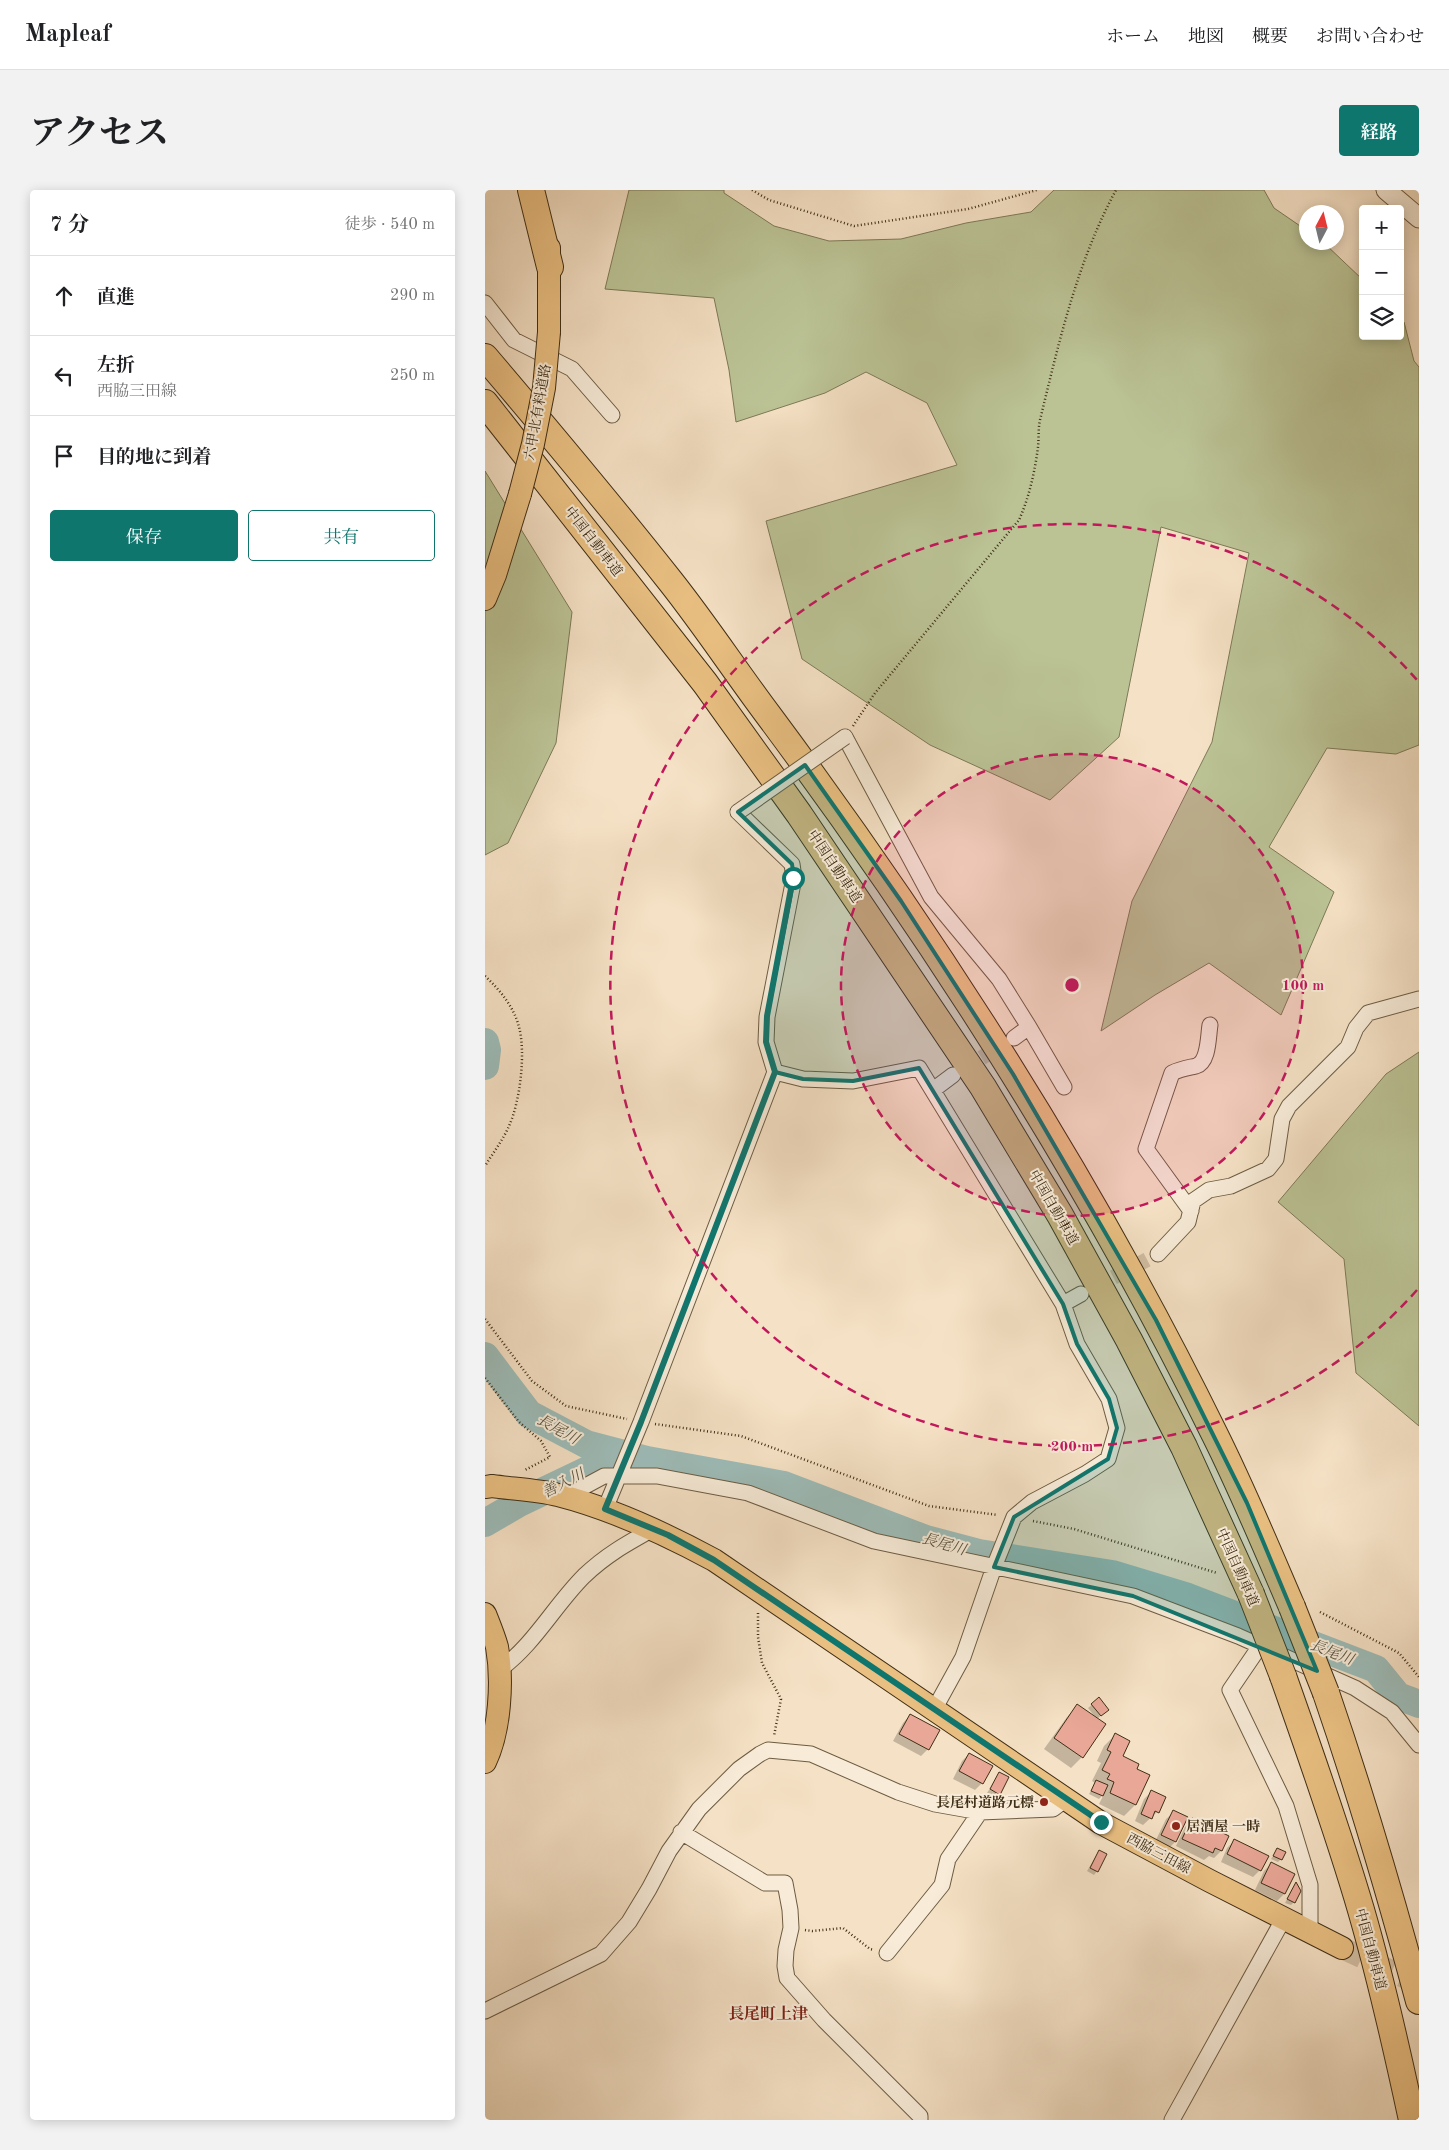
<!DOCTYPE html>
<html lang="ja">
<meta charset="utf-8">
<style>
body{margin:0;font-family:"Old Standard TT","Noto Serif JP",serif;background:#f2f2f2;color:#202124}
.controls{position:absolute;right:15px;top:15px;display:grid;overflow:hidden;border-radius:5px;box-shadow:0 2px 12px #0003}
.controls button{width:45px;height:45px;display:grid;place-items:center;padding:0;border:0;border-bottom:1px solid #e0e0e0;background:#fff;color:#202124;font:25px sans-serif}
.compass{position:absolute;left:814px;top:15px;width:45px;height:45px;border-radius:50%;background:#fff;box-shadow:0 2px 12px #0003;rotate:7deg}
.stop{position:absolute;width:15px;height:15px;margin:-11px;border:4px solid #0f766e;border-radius:50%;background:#fff}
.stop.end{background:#0f766e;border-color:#fff;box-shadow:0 1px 5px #0008}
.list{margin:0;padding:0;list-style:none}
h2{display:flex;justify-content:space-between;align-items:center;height:65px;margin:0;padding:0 20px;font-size:21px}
h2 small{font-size:16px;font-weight:400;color:#757577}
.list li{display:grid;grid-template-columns:32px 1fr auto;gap:15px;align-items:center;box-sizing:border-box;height:80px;padding:0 20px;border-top:1px solid #e0e0e0}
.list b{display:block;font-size:19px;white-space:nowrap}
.list p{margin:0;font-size:16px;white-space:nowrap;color:#757577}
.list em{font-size:16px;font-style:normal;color:#757577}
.actions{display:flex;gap:10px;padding:15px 20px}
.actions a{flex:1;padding:11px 0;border:1px solid #0f766e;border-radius:5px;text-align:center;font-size:18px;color:#0f766e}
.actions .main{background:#0f766e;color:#fff}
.icon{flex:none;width:28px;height:28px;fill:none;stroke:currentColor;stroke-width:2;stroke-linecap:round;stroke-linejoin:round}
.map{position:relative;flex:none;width:934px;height:1930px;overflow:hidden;border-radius:5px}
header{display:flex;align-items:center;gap:30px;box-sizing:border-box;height:70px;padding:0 25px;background:#fff;border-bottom:1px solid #e0e0e0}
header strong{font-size:24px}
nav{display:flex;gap:28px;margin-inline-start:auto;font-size:18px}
.intro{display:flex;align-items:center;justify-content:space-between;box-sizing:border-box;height:120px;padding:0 30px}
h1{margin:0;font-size:35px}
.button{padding:12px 22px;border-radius:5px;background:#0f766e;color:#fff;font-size:18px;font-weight:700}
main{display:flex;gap:30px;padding:0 30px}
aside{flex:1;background:#fff;border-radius:5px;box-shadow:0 2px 12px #0003}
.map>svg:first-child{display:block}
.green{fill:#bbc395;stroke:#7e7956}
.shadow{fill:#0003}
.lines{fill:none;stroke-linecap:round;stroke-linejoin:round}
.river{stroke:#9dbcb8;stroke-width:28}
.building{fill:#e9a797;stroke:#402f17}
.minor-tunnel{stroke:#d1bda2;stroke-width:15;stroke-dasharray:15 8;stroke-linecap:butt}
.primary-tunnel{stroke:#d1bda2;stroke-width:22;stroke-dasharray:22 11;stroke-linecap:butt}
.minor-casing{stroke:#6d5c42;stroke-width:17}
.tertiary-casing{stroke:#6d5c42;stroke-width:21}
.primary-casing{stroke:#402f17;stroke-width:24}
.motorway-casing{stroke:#402f17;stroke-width:28}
.path{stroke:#402f17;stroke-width:2.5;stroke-dasharray:1 2.5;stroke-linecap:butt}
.minor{stroke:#f8ecd9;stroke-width:15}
.tertiary{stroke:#f8ecd9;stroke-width:19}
.primary{stroke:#eac082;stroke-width:22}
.motorway{stroke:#eac082;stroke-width:26}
.minor-bridge-casing{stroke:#6d5c42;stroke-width:17;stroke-linecap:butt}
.primary-bridge-casing{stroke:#402f17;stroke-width:24;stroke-linecap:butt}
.motorway-bridge-casing{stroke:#402f17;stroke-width:28;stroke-linecap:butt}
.minor-bridge{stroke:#f8ecd9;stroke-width:15}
.primary-bridge{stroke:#eac082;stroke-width:22}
.motorway-bridge{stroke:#eac082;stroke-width:26}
.route{stroke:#0f766e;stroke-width:6}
.marked{fill:#0f766e;fill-opacity:0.2;stroke:#0f766e;stroke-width:4;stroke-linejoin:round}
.ring{fill:none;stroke:#c2185b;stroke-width:2.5;stroke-dasharray:9 6}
.poi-dot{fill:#8f2418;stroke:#f8ecd9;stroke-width:2}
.labels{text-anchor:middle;stroke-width:4;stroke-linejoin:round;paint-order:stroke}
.street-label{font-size:14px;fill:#402f17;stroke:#f8ecd9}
.poi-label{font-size:14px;font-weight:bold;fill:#402f17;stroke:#f8ecd9;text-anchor:end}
.water-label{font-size:15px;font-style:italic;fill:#57523f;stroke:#f8ecd9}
.quarter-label{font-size:16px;font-weight:bold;fill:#7a1f14;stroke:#f8ecd9}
.centre{fill:#c2185b;stroke:#f8ecd9;stroke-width:2.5}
.ring-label{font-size:15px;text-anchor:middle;font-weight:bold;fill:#c2185b;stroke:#f8ecd9;stroke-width:4;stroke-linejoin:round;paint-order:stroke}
</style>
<header>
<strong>Mapleaf</strong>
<nav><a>ホーム</a><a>地図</a><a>概要</a><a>お問い合わせ</a></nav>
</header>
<div class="intro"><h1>アクセス</h1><a class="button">経路</a></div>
<main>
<aside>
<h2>7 分<small>徒歩 · 540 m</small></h2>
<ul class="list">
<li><svg class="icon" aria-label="ahead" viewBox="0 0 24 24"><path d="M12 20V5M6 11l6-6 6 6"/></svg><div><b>直進</b></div><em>290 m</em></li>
<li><svg class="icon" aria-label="left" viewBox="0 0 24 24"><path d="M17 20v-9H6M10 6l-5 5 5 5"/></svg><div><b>左折</b><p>西脇三田線</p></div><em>250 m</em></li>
<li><svg class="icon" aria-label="arrive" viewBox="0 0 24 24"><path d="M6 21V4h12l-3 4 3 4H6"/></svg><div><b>目的地に到着</b></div></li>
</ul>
<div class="actions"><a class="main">保存</a><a>共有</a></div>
</aside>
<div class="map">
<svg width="934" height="1930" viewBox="0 0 934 1930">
<rect width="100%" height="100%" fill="#f5e1c5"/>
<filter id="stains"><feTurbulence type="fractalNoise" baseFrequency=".004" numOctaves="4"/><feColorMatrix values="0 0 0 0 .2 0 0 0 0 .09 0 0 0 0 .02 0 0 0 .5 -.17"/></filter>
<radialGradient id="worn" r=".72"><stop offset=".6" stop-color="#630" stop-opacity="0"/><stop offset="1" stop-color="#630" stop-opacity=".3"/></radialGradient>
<path class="green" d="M144 0H239V3L289 36 344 51 416 49 481 33 546 22 569 0H779L789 18 821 40 822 52 839 53 878 90V146H915V128L919 132 929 171 934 177V555L911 564 842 558 784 657 849 702 796 825 724 773 670 805 616 841 647 711 727 552 764 363 676 337 634 547 565 610 445 555 317 469 281 331 472 275 442 213 381 182 340 203 251 232 244 180 229 108 120 99Z
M0 281 87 422 71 553 23 653 0 665Z
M934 862V1236L871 1183 859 1069 793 1012 901 884Z"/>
<path class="shadow" d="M614 1509 619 1523 612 1529 597 1567 586 1578 559 1559 582 1527 593 1516 611 1528 603 1518Z
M425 1525 443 1559 436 1566 408 1551 418 1533Z
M630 1545 636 1567 650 1579 664 1585 650 1615 639 1626 614 1614 619 1604 614 1609 604 1604 610 1593 607 1591 616 1573 612 1571 619 1556Z
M484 1564 497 1593 490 1600 468 1589 477 1571Z
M515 1583 514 1604 510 1607 502 1603Z
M666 1602 672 1622 658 1635 650 1631 659 1609Z
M689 1622 690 1652 683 1659 670 1652 681 1629Z
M708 1629 743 1646 736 1661 729 1668 724 1666 719 1670 691 1656 700 1637Z
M749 1651 775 1680 768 1687 736 1672 742 1658Z
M793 1659 796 1669 793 1672 786 1669Z
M614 1661 612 1681 609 1685 602 1681Z
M786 1674 808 1684 799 1704 792 1711 770 1700 779 1681Z
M810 1694 809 1712 806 1715 800 1713Z"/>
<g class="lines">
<path class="river" d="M0 852 2 860 0 876
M0 1166 44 1224 101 1254 162 1270 299 1295 441 1349 494 1363 627 1384 703 1407 891 1479 913 1506 934 1514
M0 1333 36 1312 103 1280 151 1272"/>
</g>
<path class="building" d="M614 1507 624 1520 616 1526 606 1514Z
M592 1514 621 1534 598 1568 569 1548Z
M425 1524 455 1540 444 1560 414 1544Z
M630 1543 645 1551 638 1566 654 1574 652 1579 665 1585 651 1615 625 1603 629 1592 622 1589 625 1584 617 1580 626 1562 622 1560Z
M484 1563 508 1576 498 1594 474 1581Z
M514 1582 524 1587 515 1605 505 1599Z
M611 1590 623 1595 618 1606 606 1601Z
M666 1600 681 1607 674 1623 670 1621 667 1629 656 1624Z
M688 1620 703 1627 691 1652 676 1645Z
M707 1628 744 1646 737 1661 730 1658 728 1663 697 1649Z
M749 1649 784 1666 776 1681 742 1664Z
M792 1658 801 1662 797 1670 788 1666Z
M614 1660 622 1664 613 1682 605 1678Z
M786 1672 810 1684 800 1704 776 1693Z
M811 1692 816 1701 810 1713 802 1709Z"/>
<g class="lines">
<path class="minor-tunnel" d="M477 880 517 855
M608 1098 673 1064"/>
<path class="primary-tunnel" d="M857 1758 934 1794"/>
<g class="minor-casing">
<path id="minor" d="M0 113 29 150 87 179 127 225
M360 547 446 707 514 789 544 837 529 848
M253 622 307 674 309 688 282 827 281 852 290 882 318 889 368 891 434 878 578 1114 592 1154 624 1209 632 1238 623 1269 600 1284 547 1312 529 1327 509 1377 478 1467 450 1518
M544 837 579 897
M448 900 468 885
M706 1021 661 959 687 883C695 879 702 878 711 876 724 872 723 847 725 835
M673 1064 703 1032 708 1011 724 1000 746 996 783 979 791 969 797 929 804 916 863 857 871 838 883 823 934 809
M578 1114 596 1104
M80 1307 119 1286H172L263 1303 389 1351 648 1406 753 1446 870 1498 907 1522 934 1555
M120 1319 156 1232 290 882
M775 1456 745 1500 801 1616 825 1695V1741
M14 1480C49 1455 69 1416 99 1386 121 1365 141 1354 168 1339
M196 1642 280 1693H300L305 1720 306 1738 301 1760 300 1776 302 1788 339 1830 435 1926V1930
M402 1763 457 1695 463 1669 495 1622
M0 1821 116 1764 144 1732 164 1699 184 1661 214 1619 254 1579 275 1564 283 1560 326 1564 413 1602 450 1614 495 1622 568 1619 580 1610
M687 1930 799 1728"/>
</g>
<g class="tertiary-casing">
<path id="tertiary" d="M901 0 934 28"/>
</g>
<g class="primary-casing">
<path id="primary" d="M64 142V58
M0 409 10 385 35 304
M0 1297 7 1296C29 1299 52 1300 73 1305 128 1319 179 1343 229 1370L616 1633 725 1691 857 1758
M0 1424C4 1434 9 1446 12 1457 18 1491 15 1541 0 1572"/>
</g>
<g class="motorway-casing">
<path id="motorway" d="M46 0 65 77
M0 167C63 241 126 316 186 392 220 435 251 482 284 526 452 752 606 992 730 1245 758 1301 782 1359 807 1417
M0 213 220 493 314 624 498 897 575 1025 644 1150 699 1257 766 1404
M798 1486C825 1563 853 1641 876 1720 896 1789 912 1860 927 1930
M841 1503C876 1605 906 1707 934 1811"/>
</g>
<path class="path" d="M267 0 284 10 369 36 483 19 552 0
M368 536 390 503 534 330C544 308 550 281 553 257 554 248 553 239 555 230 574 152 592 72 631 0
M0 786C15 800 29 817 34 837 41 863 35 912 24 936 18 950 8 963 0 976
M0 1129 47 1191 81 1216 142 1229
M0 1188 34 1232 56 1251 65 1267 40 1280
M170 1234 256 1246 444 1316 513 1325
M548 1331 589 1339 732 1383
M835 1422 914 1463 934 1487
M273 1423V1447L277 1473 296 1509 289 1546
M320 1740 327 1741 358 1738 385 1759 389 1760"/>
<use href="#minor" class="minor"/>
<use href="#tertiary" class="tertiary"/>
<use href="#primary" class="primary"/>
<use href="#motorway" class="motorway"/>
<g class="minor-bridge-casing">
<path id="minor-bridge" d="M253 622 360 547"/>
</g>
<g class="primary-bridge-casing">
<path id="primary-bridge" d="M35 304 48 254 59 198 64 142"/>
</g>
<g class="motorway-bridge-casing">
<path id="motorway-bridge" d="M766 1404 798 1486
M807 1417 841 1503"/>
</g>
<use href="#minor-bridge" class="minor-bridge"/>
<use href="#primary-bridge" class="primary-bridge"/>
<use href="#motorway-bridge" class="motorway-bridge"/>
</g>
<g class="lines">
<path class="route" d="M308 688 282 826 281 852 290 882 156 1232 120 1319 183 1345 229 1370 616 1632"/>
</g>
<path class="marked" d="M320 575 416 711 528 884 671 1130 762 1313 832 1481 648 1406 509 1377 529 1327 623 1269 632 1238 624 1209 592 1154 578 1114 434 878 368 891 318 889 290 882 281 852 282 827 309 688 307 674 253 622Z"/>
<circle cx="587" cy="795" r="231" fill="#c2185b" fill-opacity=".12"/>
<g class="ring">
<circle cx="587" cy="795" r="231"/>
<path d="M932 1100A461 461 0 1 1 932 490"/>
</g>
<g class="poi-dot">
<circle cx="559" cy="1612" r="5"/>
<circle cx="691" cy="1636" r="5"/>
</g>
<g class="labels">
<g class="street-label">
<text transform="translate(52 222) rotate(-80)" y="5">六甲北有料道路</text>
<text transform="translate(109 351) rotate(52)" y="5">中国自動車道</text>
<text transform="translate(350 676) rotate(56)" y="5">中国自動車道</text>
<text transform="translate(569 1017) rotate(60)" y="5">中国自動車道</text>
<text transform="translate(753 1377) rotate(66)" y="5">中国自動車道</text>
<text transform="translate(674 1663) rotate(28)" y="5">西脇三田線</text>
<text transform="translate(886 1759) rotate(75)" y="5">中国自動車道</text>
</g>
<g class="poi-label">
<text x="549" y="1617">長尾村道路元標</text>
<text x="701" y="1641" text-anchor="start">居酒屋 一時</text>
</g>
<g class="water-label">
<text transform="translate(73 1239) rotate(29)" y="5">長尾川</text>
<text transform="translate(78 1293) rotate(-27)" y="5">善入川</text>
<text transform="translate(459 1354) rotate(16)" y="5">長尾川</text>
<text transform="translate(847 1462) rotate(21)" y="5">長尾川</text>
</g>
<g class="quarter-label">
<text x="283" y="1829">長尾町上津</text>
</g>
</g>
<circle cx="587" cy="795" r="8" class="centre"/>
<g class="ring-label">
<text x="818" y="800">100 m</text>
<text x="587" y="1261">200 m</text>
</g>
<rect width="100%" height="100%" filter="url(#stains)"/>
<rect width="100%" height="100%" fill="url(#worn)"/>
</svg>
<div class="controls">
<button>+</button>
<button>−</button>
<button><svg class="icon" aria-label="layers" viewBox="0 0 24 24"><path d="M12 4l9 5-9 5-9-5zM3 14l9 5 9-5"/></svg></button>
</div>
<svg class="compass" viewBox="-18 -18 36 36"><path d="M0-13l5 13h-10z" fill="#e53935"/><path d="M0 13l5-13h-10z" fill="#757577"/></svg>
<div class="stop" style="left:308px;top:688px"></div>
<div class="stop end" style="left:616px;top:1632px"></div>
</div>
</main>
